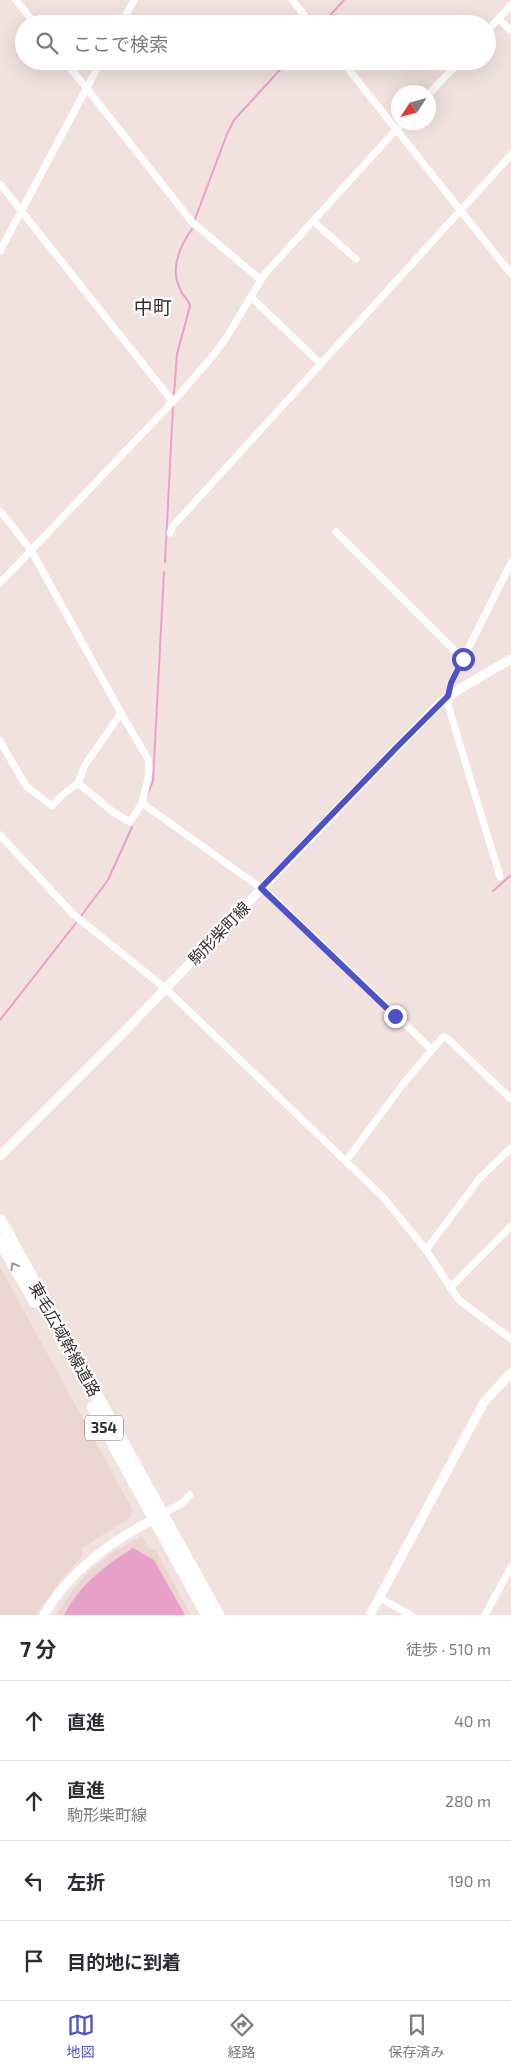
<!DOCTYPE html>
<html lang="ja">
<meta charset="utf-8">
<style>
body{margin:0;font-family:"Exo 2","Noto Sans JP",sans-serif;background:#f2f2f3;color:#2b2b33}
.compass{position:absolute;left:391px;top:85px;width:45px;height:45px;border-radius:50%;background:#fff;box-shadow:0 5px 20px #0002;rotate:234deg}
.stop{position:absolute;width:15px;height:15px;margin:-11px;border:4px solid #4d52c8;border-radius:50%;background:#fff}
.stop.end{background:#4d52c8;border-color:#fff;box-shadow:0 1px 5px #0008}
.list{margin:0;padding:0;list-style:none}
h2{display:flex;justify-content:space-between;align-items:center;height:65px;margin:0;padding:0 20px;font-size:21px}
h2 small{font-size:16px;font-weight:400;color:#7c7c81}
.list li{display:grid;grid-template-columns:32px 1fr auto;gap:15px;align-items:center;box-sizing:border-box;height:80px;padding:0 20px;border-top:1px solid #e1e1e2}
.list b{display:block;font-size:19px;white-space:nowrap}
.list p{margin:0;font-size:16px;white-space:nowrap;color:#7c7c81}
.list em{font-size:16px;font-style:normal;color:#7c7c81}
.icon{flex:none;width:28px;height:28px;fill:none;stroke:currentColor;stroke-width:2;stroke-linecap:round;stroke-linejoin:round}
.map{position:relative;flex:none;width:511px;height:1615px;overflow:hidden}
.search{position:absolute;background:#fff;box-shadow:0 5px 20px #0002;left:15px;right:15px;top:15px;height:55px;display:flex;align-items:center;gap:12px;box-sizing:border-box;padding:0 18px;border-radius:28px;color:#7c7c81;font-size:19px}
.sheet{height:385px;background:#fff}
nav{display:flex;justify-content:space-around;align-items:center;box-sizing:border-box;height:70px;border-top:1px solid #e1e1e2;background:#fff;font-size:14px;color:#7c7c81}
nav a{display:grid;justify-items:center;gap:2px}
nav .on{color:#4d52c8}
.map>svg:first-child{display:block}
.built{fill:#ebd5d0}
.water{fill:#e8a1c8}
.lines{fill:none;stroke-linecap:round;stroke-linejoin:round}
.stream{stroke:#e8a1c8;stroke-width:2}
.street{stroke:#fff;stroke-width:7}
.secondary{stroke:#fff;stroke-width:9}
.highway{stroke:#fff;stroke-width:12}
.oneway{stroke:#9a9796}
.route{stroke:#4d52c8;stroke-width:6}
.labels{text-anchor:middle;stroke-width:4.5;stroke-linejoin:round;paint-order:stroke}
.shield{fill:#fff;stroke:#716d6d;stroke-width:1}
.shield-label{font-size:15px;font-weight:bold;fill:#342f2e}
.street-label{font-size:16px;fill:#342f2e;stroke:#fff}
.quarter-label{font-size:19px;fill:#342f2e;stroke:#fff}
</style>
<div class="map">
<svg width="511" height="1615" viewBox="0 0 511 1615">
<rect width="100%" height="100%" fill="#f1e2e0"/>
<path class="built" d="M0 1267 132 1509 131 1517 82 1548V1556L60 1581 36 1615H0Z
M142 1536 149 1549H155L191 1615H56L73 1590 88 1572 110 1554Z"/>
<path class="water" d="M133 1548 154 1560 185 1615H64C80 1585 104 1566 133 1548Z"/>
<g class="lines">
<path class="stream" d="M322 24 344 0
M195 219 227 134 234 120 288 61
M174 395 177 354 190 306C189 299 182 296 180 289 170 269 180 246 192 229
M165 562 173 407
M147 795 153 781 164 572
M493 891 511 875
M81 916 108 880 132 827
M0 1020 76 923"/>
<path class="street" d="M16 0 35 24
M292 0 312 24
M499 19 511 31
M121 24 134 0
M487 31 511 5
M65 61 192 222 261 280
M342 61 511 274
M428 95 460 61
M0 184 173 402
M313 221 356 259
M0 251 101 61
M251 297 321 364
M0 511 31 550 121 713 148 759 149 768 147 783 142 803 130 822 113 812 78 783
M336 532 463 659
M170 533 173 526 511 155
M0 583 179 395 212 357 228 335 264 275 403 122
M0 741 26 786 52 806 61 796 78 783 85 765 121 713
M142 803 268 893 431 1049
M0 835 73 914 165 988 383 1197 426 1250 459 1300 511 1339
M500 877 448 705V696L451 683 511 563
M346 1161 403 1084 443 1037 447 1038 511 1099
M426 1250 479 1179 511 1148
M450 1288 511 1226
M162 1514 181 1504 190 1495
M380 1598 411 1615
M485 1615 511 1567"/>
<path class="secondary" d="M0 1156 117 1039 439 704 461 688 511 659
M44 1615C70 1570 112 1540 158 1517
M370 1615 484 1402 511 1373"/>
<path class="highway" d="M0 1220 218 1615
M0 1241 35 1302
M93 1407 207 1615"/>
</g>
<defs><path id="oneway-chevron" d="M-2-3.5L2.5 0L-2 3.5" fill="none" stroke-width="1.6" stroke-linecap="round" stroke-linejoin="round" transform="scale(1.25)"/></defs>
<use class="oneway" href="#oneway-chevron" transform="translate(14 1266) rotate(-119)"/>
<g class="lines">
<path class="route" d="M395 1016 261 888 397 747 448 696 451 683 463 659"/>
</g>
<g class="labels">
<rect class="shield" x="85" y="1415.5" width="38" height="25" rx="4"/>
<g class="shield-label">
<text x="104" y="1433">354</text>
</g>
<g class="street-label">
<text transform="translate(219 933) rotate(-46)" y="6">駒形柴町線</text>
<text transform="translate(65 1339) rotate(61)" y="6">東毛広域幹線道路</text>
</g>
<g class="quarter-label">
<text x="153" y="314">中町</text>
</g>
</g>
</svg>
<svg class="compass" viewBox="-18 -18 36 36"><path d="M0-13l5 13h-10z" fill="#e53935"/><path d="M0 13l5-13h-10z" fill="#7c7c81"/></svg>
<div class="stop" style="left:463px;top:659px"></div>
<div class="stop end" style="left:395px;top:1016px"></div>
<div class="search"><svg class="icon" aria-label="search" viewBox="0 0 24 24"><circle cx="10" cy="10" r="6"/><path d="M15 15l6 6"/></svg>ここで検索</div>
</div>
<section class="sheet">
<h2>7 分<small>徒歩 · 510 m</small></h2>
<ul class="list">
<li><svg class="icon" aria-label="ahead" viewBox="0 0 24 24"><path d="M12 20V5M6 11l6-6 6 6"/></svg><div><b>直進</b></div><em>40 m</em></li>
<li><svg class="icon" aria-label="ahead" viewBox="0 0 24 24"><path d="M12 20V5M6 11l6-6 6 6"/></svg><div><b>直進</b><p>駒形柴町線</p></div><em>280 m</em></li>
<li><svg class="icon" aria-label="left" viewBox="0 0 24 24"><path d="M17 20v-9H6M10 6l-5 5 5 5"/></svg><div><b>左折</b></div><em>190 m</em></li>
<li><svg class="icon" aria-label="arrive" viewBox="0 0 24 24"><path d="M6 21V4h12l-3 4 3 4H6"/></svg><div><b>目的地に到着</b></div></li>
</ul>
</section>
<nav>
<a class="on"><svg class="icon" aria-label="map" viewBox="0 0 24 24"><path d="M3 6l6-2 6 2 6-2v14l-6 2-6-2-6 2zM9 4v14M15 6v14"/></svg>地図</a>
<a><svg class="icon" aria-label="directions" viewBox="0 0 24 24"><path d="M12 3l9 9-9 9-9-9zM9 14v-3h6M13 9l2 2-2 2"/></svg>経路</a>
<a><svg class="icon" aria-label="saved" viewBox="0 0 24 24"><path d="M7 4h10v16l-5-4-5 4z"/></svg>保存済み</a>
</nav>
